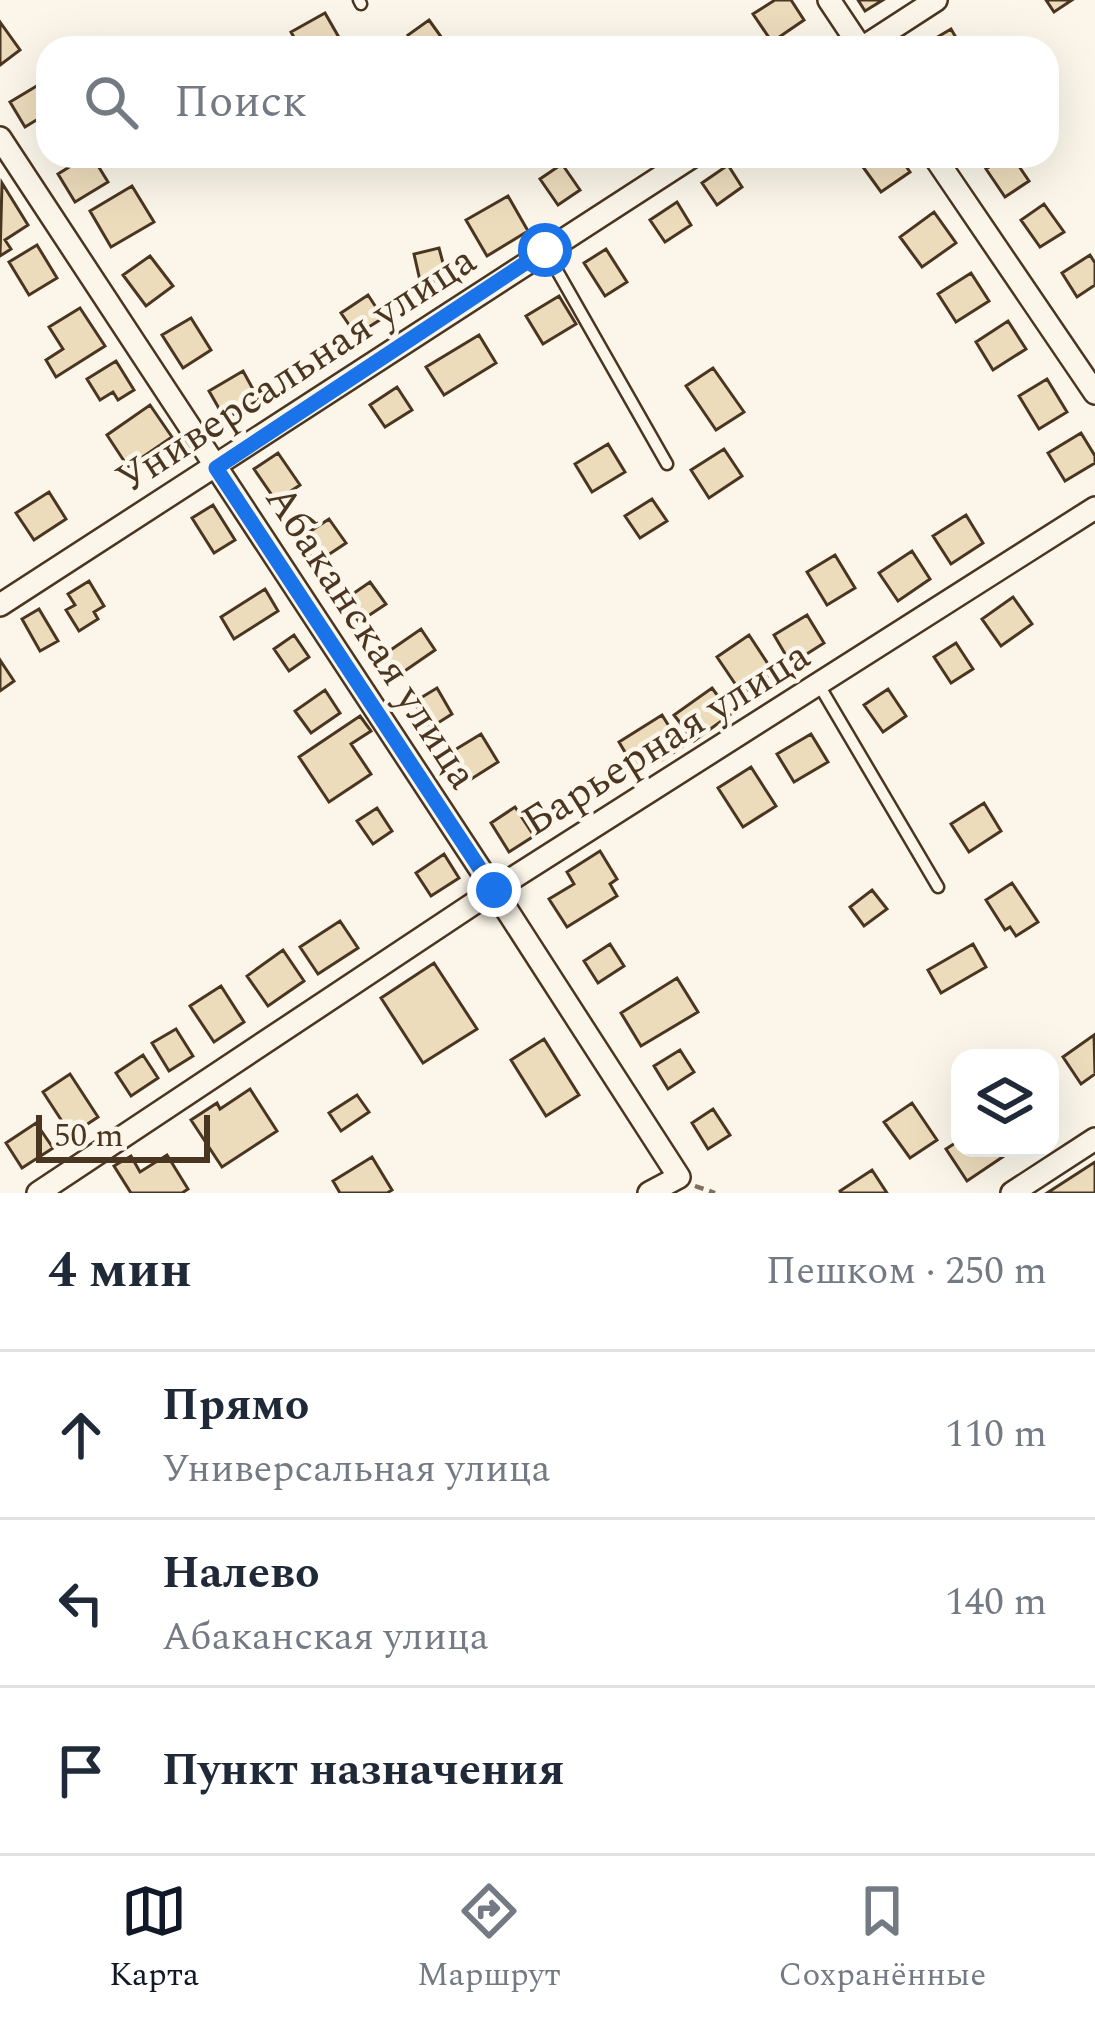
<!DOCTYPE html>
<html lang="ru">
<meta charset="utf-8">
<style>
body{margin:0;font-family:Spectral,serif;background:#f2f2f3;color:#1f2937}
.controls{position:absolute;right:36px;bottom:36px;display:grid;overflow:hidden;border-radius:24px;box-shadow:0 12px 48px #0002}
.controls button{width:108px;height:108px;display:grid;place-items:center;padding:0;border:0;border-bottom:3px solid #e0e1e3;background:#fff;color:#1f2937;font:60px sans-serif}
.scale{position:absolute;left:36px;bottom:30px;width:174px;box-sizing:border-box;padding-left:12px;border:6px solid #4a3520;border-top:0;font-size:33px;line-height:42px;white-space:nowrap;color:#4a3520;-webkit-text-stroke:9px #fbf6e9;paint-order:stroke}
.stop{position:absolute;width:36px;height:36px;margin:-27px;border:9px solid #1a73e8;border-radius:50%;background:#fff}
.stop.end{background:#1a73e8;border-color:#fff;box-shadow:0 3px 12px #0008}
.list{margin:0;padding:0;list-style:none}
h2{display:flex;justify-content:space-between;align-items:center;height:156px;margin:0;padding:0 48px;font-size:51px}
h2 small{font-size:39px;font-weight:400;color:#747a83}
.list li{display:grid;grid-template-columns:78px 1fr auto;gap:36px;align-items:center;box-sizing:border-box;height:168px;padding:0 48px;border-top:3px solid #e0e1e3}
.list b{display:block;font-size:45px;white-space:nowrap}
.list p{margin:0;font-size:39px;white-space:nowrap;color:#747a83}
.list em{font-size:39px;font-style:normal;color:#747a83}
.icon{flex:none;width:66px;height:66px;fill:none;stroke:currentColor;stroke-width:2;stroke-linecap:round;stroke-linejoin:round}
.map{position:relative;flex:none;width:1095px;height:1193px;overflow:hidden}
.search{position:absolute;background:#fff;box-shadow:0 12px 48px #0002;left:36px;right:36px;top:36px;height:132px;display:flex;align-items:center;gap:30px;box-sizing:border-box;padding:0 42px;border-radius:36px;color:#747a83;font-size:45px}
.sheet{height:660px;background:#fff}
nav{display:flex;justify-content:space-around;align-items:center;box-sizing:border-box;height:168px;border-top:3px solid #e0e1e3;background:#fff;font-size:33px;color:#747a83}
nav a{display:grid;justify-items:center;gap:6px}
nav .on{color:#111827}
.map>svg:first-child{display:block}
.building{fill:#ecdcbc;stroke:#4a3520;stroke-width:3}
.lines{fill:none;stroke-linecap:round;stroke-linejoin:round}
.service-casing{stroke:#4a3520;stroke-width:15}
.minor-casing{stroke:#4a3520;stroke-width:26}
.path{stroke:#7f6f5c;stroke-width:4.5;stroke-dasharray:9 6;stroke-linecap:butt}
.service{stroke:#fbf6e9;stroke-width:10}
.minor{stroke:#fbf6e9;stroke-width:21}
.route{stroke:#1a73e8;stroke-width:15}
.labels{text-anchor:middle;stroke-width:9;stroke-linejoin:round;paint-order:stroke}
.street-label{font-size:42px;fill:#4a3520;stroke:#fbf6e9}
</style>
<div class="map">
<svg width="1095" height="1193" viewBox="0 0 1095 1193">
<rect width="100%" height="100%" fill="#fbf6e9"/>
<path class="building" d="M775 0H791L804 20 772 42 753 14Z
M858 0H883L865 11Z
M1046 0H1072L1054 12Z
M325 13 341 41 329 48H300L291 32Z
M429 20 447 45 442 48H417L408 35Z
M0 22 20 50 0 65Z
M951 29 962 48H919Z
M40 84 48 97V113L25 127 10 102Z
M87 156H92L108 182 75 202 58 174Z
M879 156H899L910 172 881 192 863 167Z
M1006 156H1012L1029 181 1005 197 986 169Z
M562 164 580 190 558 205 540 179Z
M728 165 742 187 717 205 702 183Z
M2 183 28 225 5 240 11 249 0 256Z
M132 186 154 222 111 247 90 211Z
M508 196 528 231 487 256 466 220Z
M677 202 691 225 665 242 650 220Z
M1044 204 1064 232 1040 247 1021 220Z
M934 212 956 243 922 267 900 237Z
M37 245 57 278 29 295 9 262Z
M439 248 447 278 421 285 414 254Z
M606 249 627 282 605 296 584 263Z
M1090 255 1095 263V285L1077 297 1062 273Z
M150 256 173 286 146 306 123 275Z
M971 273 989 301 956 322 938 294Z
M368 295 383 318 356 335 341 313Z
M559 296 576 324 543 344 526 316Z
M80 308 105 346 56 377 46 360 63 349 49 327Z
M191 318 211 350 183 368 162 335Z
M1008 321 1026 349 993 370 976 342Z
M479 335 496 363 444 395 426 367Z
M116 361 134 390 118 400 113 392 100 400 87 379Z
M713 368 744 412 716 430 686 386Z
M243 371 259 400 225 419 209 391Z
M1047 379 1067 412 1039 429 1019 396Z
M397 387 412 410 385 427 370 405Z
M150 405 172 437 128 467 107 435Z
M1081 433 1095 456V463L1065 481 1048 453Z
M608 444 625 472 592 492 575 464Z
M724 449 742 476 709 498 691 470Z
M278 453 300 485 276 501 254 469Z
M49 492 66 519 34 540 16 513Z
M652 499 667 521 640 538 625 516Z
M213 505 235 540 214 553 192 518Z
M966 515 983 543 951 564 933 536Z
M329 519 346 543 316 563 300 538Z
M912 551 930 579 898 601 879 573Z
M835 555 855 588 827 605 807 572Z
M89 581 104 606 94 612 98 619 79 631 66 610 75 605 68 594Z
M370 582 386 604 359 622 344 600Z
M265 589 278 611 234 639 221 617Z
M1013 597 1032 624 1001 646 982 619Z
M39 609 58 641 40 651 22 619Z
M807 615 824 643 791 664 774 635Z
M421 629 435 650 396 677 382 656Z
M294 635 309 657 289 671 274 649Z
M749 635 774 673 742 694 717 657Z
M956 643 973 669 951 683 934 657Z
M0 660 14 681 0 691Z
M437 688 452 714 430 728 414 702Z
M712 688 731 714 694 741 674 715Z
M888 689 906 716 883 732 864 705Z
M325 690 340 713 311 733 295 711Z
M662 715 682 747 662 760 658 754 635 769 619 742Z
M360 716 371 731 351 744 371 774 329 802 299 757Z
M481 734 498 762 465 783 448 754Z
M811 734 828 762 794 782 777 754Z
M751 767 776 806 743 827 718 788Z
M984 803 1001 831 969 852 951 824Z
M515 807 534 836 509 852 491 823Z
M377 808 392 831 373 844 357 821Z
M600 851 617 879 610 884 617 896 567 927 549 899 574 884 567 872Z
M444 854 459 878 431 896 416 873Z
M1012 883 1038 922 1016 936 1010 927 1005 930 986 900Z
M872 890 887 909 864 926 850 907Z
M340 921 358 948 318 974 300 947Z
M610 944 624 966 598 983 584 961Z
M973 944 986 967 941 993 928 970Z
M283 950 304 981 268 1006 247 976Z
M434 963 477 1029 423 1063 381 998Z
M677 978 698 1012 641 1046 621 1013Z
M221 986 244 1022 214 1042 190 1006Z
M176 1029 193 1056 169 1071 152 1043Z
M1094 1035 1095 1074 1081 1084 1063 1057Z
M544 1039 579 1095 546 1116 511 1060Z
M680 1050 694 1072 668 1089 654 1066Z
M143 1055 158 1078 131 1096 116 1073Z
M70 1074 98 1117 71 1135 43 1092Z
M250 1089 277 1131 222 1167 191 1120 217 1103 220 1109Z
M357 1095 369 1112 341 1131 329 1113Z
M912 1103 937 1140 910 1158 884 1122Z
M713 1109 730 1135 708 1149 692 1123Z
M36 1123 53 1148 22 1168 6 1143Z
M960 1140V1148H999L1004 1156 967 1181 946 1149Z
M167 1155 188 1189 182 1193H131L114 1166 131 1156 140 1172Z
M372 1157 392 1190 387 1193H340L333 1181Z
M1095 1162V1193H1047Z
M872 1170 887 1193H841L840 1191Z"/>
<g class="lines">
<g class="service-casing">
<path id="service" d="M359 0 361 4
M547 253 667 464
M819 685 938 887"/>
</g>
<g class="minor-casing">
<path id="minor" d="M829 0 861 48
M862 48 936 0
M0 138 494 890 679 1177 649 1193
M934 156 1095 393
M0 605 693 156
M38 1193 494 890 1095 508
M1012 1193 1095 1139"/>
</g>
<path class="path" d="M695 1186 715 1193"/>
<use href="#service" class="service"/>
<use href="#minor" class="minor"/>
</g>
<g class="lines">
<path class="route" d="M494 890 216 468 545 250"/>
</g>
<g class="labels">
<g class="street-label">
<text transform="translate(295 368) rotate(-33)" y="15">Универсальная улица</text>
<text transform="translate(373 636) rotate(57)" y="15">Абаканская улица</text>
<text transform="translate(665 737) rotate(-32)" y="15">Барьерная улица</text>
</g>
</g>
</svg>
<div class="controls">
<button><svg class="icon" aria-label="layers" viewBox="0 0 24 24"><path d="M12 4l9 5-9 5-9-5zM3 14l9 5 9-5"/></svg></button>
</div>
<div class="scale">50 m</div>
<div class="stop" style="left:545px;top:250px"></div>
<div class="stop end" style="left:494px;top:890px"></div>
<div class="search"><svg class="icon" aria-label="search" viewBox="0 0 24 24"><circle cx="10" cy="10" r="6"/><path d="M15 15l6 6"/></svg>Поиск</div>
</div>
<section class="sheet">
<h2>4 мин<small>Пешком · 250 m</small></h2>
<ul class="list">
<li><svg class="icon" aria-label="ahead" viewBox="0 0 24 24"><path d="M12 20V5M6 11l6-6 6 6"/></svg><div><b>Прямо</b><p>Универсальная улица</p></div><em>110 m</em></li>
<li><svg class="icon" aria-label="left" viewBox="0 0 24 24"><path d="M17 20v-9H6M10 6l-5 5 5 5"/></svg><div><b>Налево</b><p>Абаканская улица</p></div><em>140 m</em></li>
<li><svg class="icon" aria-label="arrive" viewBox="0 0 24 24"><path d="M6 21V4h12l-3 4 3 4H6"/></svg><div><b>Пункт назначения</b></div></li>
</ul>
</section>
<nav>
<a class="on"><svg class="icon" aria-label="map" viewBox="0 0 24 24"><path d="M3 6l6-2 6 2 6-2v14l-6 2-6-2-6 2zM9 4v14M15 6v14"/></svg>Карта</a>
<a><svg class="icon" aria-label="directions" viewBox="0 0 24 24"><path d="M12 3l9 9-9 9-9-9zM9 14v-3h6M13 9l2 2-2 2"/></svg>Маршрут</a>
<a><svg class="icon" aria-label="saved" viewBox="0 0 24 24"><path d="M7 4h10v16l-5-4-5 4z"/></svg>Сохранённые</a>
</nav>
